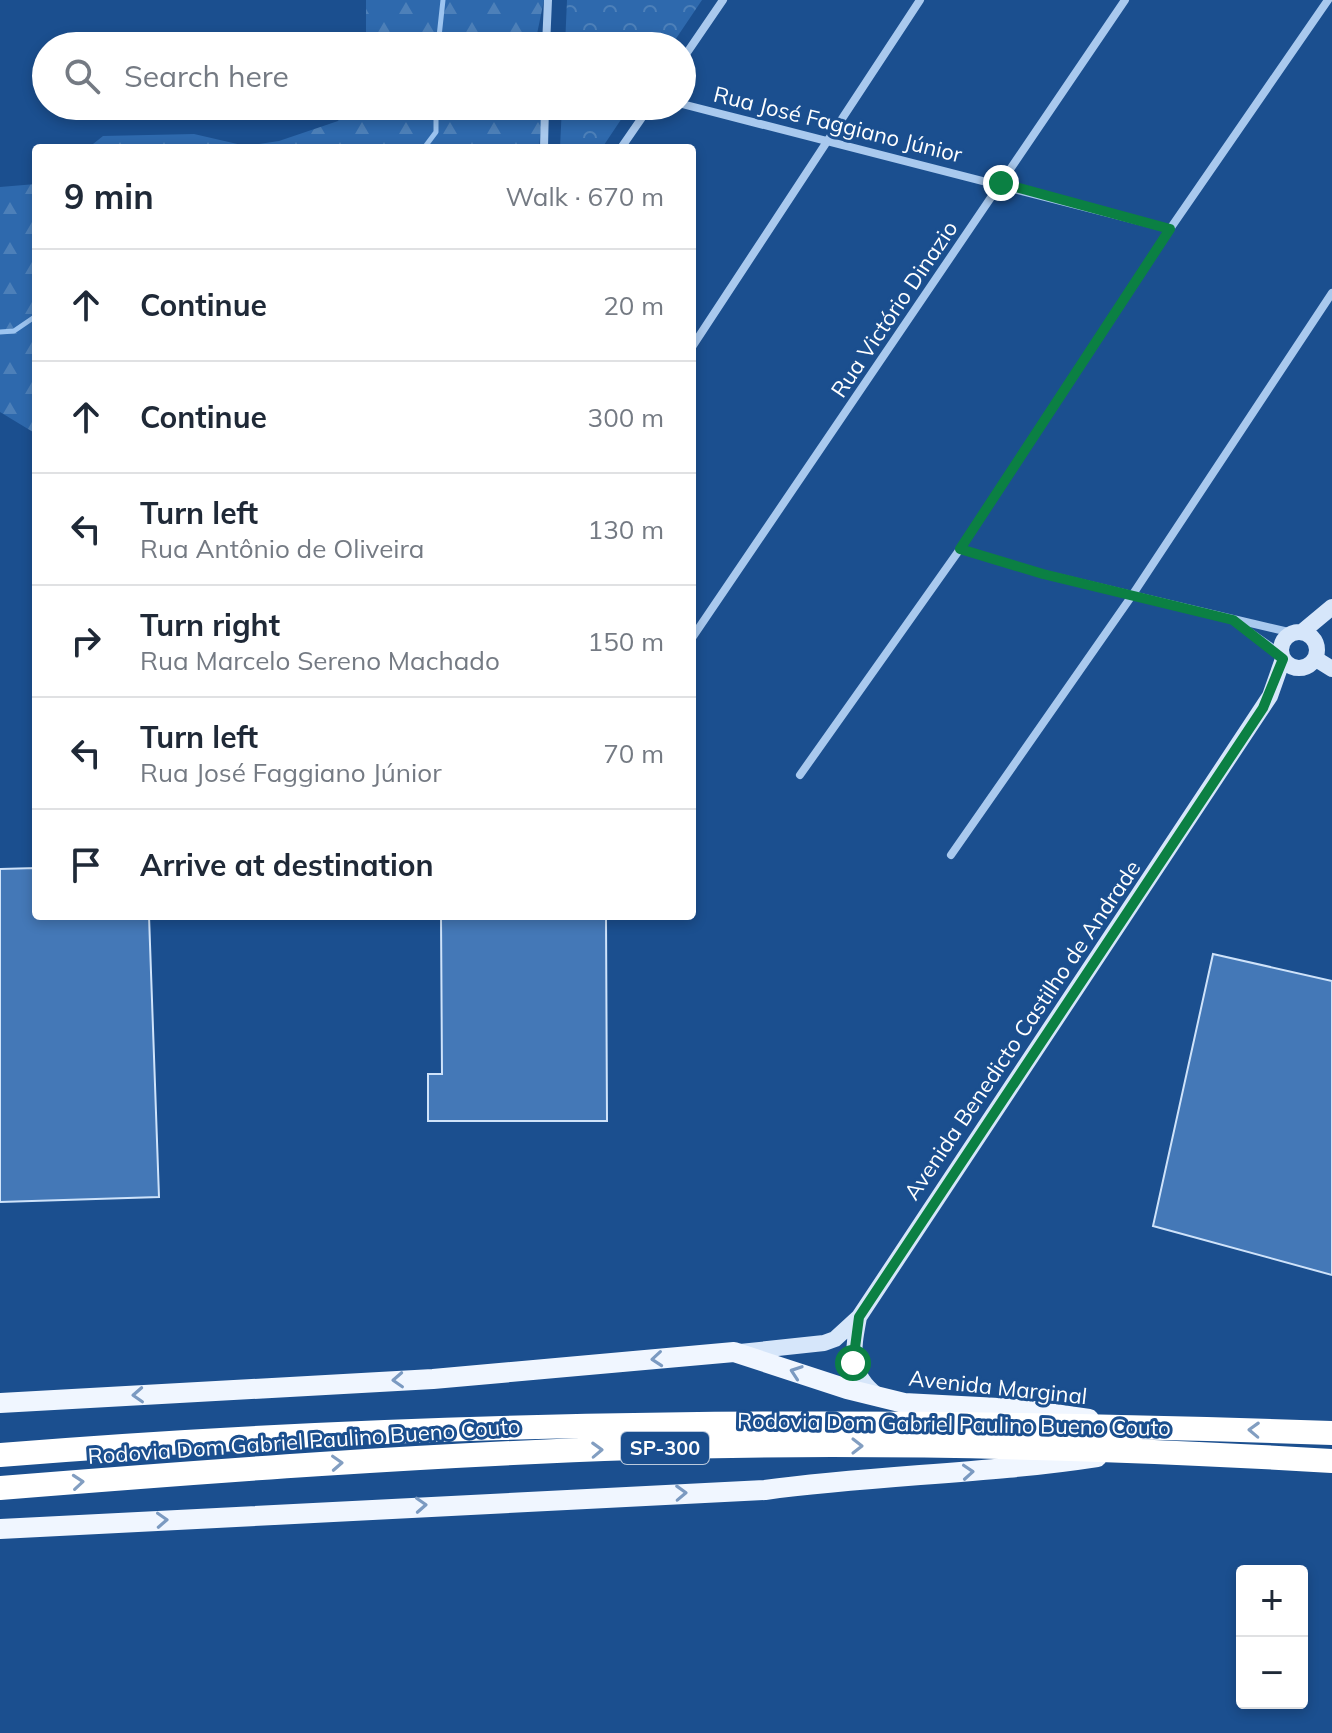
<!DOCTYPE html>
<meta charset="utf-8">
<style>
body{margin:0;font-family:Mulish,sans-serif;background:#f6f6f7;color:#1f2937}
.controls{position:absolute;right:24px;bottom:24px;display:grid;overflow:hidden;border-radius:8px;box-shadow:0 4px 12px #0003}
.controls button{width:72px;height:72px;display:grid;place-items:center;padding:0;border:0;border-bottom:2px solid #e0e1e3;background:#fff;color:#1f2937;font:40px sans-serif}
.stop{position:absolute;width:24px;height:24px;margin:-18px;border:6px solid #0b8043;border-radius:50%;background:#fff}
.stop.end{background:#0b8043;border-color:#fff;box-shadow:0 2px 8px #0008}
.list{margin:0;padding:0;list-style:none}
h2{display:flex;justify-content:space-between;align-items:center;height:104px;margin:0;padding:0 32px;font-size:34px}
h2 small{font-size:26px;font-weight:400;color:#747a83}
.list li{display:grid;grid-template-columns:52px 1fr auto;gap:24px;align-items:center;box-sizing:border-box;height:112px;padding:0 32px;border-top:2px solid #e0e1e3}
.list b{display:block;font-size:30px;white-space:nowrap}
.list p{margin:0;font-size:26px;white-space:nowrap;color:#747a83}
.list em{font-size:26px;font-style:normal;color:#747a83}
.icon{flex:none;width:44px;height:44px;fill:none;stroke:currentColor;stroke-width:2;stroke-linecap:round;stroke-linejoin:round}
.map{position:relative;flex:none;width:1332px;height:1733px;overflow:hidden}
.search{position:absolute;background:#fff;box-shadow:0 4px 12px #0003;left:32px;top:32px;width:664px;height:88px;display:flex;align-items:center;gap:20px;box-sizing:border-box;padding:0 28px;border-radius:44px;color:#747a83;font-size:30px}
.panel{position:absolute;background:#fff;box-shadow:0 4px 12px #0003;left:32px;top:144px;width:664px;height:776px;border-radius:8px}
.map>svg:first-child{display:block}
.forest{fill:url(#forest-firs)}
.park{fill:url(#park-crowns)}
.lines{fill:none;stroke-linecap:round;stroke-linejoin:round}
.stream{stroke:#9cc4f0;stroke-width:5}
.building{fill:#4478b7;stroke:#cfe3fa;stroke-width:2}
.street{stroke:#a9c9ee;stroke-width:8}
.secondary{stroke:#d6e6fa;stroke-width:16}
.primary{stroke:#f0f6ff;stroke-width:20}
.highway{stroke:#fff;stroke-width:24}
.oneway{stroke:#7b9ac1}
.oneway2{stroke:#829ec1}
.route{stroke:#0b8043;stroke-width:10}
.labels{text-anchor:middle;stroke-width:6;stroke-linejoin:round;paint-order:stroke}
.shield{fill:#1b4f8f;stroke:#bbcadd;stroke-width:2}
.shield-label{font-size:20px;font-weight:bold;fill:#fff}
.street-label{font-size:22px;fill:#fff;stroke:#1b4f8f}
</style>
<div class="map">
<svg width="1332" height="1733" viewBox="0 0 1332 1733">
<defs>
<pattern id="forest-firs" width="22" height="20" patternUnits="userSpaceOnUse" patternTransform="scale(2)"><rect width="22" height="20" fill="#2e69ad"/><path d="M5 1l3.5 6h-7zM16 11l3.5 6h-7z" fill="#4d80b9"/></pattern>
<pattern id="park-crowns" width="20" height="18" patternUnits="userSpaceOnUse" patternTransform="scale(2)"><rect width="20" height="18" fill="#2e69ad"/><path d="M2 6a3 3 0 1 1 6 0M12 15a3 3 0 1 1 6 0" fill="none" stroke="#4d80b9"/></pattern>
</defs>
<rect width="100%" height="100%" fill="#1b4f8f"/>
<path class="forest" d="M366 0H544L537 34 539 46H366Z
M347 106H543L539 148H88L103 136 194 134 246 146 279 141 338 121Z
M36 184V432H33L0 412V187Z"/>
<path class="park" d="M567 0H702L671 46H565Z
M562 106H630L602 148H560Z"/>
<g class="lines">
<path class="stream" d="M438 46 443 0
M424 148 436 132V106
M0 332 14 331 36 316"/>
</g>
<path class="building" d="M36 868V916H149L159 1197 0 1202V869Z
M441 916H606L607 1121H428V1074H442Z
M1213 954 1332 981V1275L1153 1226Z"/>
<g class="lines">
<path class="street" d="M546 46 548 0
M682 60 723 0
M682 104 1170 229
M544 148 545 106
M621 148 650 106
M692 347 920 0
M960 549 1043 574 1293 633
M1237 623 1281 654
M692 638 1125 0
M800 775 960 549 1170 229 1328 0
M951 855 1131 597 1332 293"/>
<path class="secondary" d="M1281 650a18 18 0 1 1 36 0a18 18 0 1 1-36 0Z
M1302 632 1332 607
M1316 659 1332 669
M859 1317C853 1349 848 1373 877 1395
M740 1352 824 1343 835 1339 859 1317 1270 696 1283 659"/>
<path class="primary" d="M0 1403 433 1379 734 1352 847 1389 904 1403 1019 1409 1089 1419
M0 1529 765 1490C875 1475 987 1474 1097 1457"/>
<path class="highway" d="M0 1455C444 1419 887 1417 1332 1433
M0 1488C211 1471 423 1455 635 1448 867 1441 1100 1447 1332 1461"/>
</g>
<defs><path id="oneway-chevron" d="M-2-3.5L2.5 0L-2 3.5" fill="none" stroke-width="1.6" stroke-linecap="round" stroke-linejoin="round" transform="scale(2)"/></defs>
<g class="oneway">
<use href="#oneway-chevron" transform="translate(657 1359) rotate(175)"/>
<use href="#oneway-chevron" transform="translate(796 1372) rotate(-161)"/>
<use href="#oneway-chevron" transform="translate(398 1380) rotate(177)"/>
<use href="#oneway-chevron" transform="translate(138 1395) rotate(177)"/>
<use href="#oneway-chevron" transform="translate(968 1472) rotate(-4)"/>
<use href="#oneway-chevron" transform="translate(681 1493) rotate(-2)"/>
<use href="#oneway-chevron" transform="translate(421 1505) rotate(-3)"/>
<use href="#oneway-chevron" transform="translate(162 1520) rotate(-3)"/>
</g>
<g class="oneway2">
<use href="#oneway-chevron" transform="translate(1254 1430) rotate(-178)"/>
<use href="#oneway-chevron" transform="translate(857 1446)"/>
<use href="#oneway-chevron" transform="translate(597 1450) rotate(-2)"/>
<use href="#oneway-chevron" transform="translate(337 1463) rotate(-3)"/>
<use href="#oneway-chevron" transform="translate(78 1482) rotate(-5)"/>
</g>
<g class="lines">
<path class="route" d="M853 1363 859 1317 1263 708 1283 659 1233 620 1043 574 960 549 1170 229 1001 183"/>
</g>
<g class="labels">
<rect class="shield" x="621" y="1432" width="88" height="32" rx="6"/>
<g class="shield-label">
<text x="665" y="1455">SP-300</text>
</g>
<g class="street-label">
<text transform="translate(838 124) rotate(14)" y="8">Rua José Faggiano Júnior</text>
<text transform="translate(894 309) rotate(-56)" y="8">Rua Victório Dinazio</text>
<text transform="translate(1022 1030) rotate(-56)" y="8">Avenida Benedicto Castilho de Andrade</text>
<text transform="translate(998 1387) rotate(6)" y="8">Avenida Marginal</text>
<text transform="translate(954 1424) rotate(1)" y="8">Rodovia Dom Gabriel Paulino Bueno Couto</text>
<text transform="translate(304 1441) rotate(-4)" y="8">Rodovia Dom Gabriel Paulino Bueno Couto</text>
</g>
</g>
</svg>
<div class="controls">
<button>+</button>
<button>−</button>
</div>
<div class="stop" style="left:853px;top:1363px"></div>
<div class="stop end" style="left:1001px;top:183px"></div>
<div class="search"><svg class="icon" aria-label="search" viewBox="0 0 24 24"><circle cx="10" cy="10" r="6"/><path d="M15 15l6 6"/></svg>Search here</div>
<section class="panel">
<h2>9 min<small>Walk · 670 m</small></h2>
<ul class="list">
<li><svg class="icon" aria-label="ahead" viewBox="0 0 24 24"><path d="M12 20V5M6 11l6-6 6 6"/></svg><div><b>Continue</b></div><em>20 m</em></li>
<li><svg class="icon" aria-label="ahead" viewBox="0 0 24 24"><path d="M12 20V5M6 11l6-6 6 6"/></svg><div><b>Continue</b></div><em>300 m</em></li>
<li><svg class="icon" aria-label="left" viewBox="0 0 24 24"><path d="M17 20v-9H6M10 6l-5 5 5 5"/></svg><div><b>Turn left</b><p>Rua Antônio de Oliveira</p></div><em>130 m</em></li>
<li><svg class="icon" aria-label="right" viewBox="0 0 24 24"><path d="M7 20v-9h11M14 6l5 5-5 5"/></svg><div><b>Turn right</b><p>Rua Marcelo Sereno Machado</p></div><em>150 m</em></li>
<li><svg class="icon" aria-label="left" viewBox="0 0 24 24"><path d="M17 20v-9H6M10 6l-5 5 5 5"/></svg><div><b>Turn left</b><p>Rua José Faggiano Júnior</p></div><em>70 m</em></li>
<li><svg class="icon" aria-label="arrive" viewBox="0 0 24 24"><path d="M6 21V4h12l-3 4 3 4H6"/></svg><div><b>Arrive at destination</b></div></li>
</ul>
</section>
</div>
